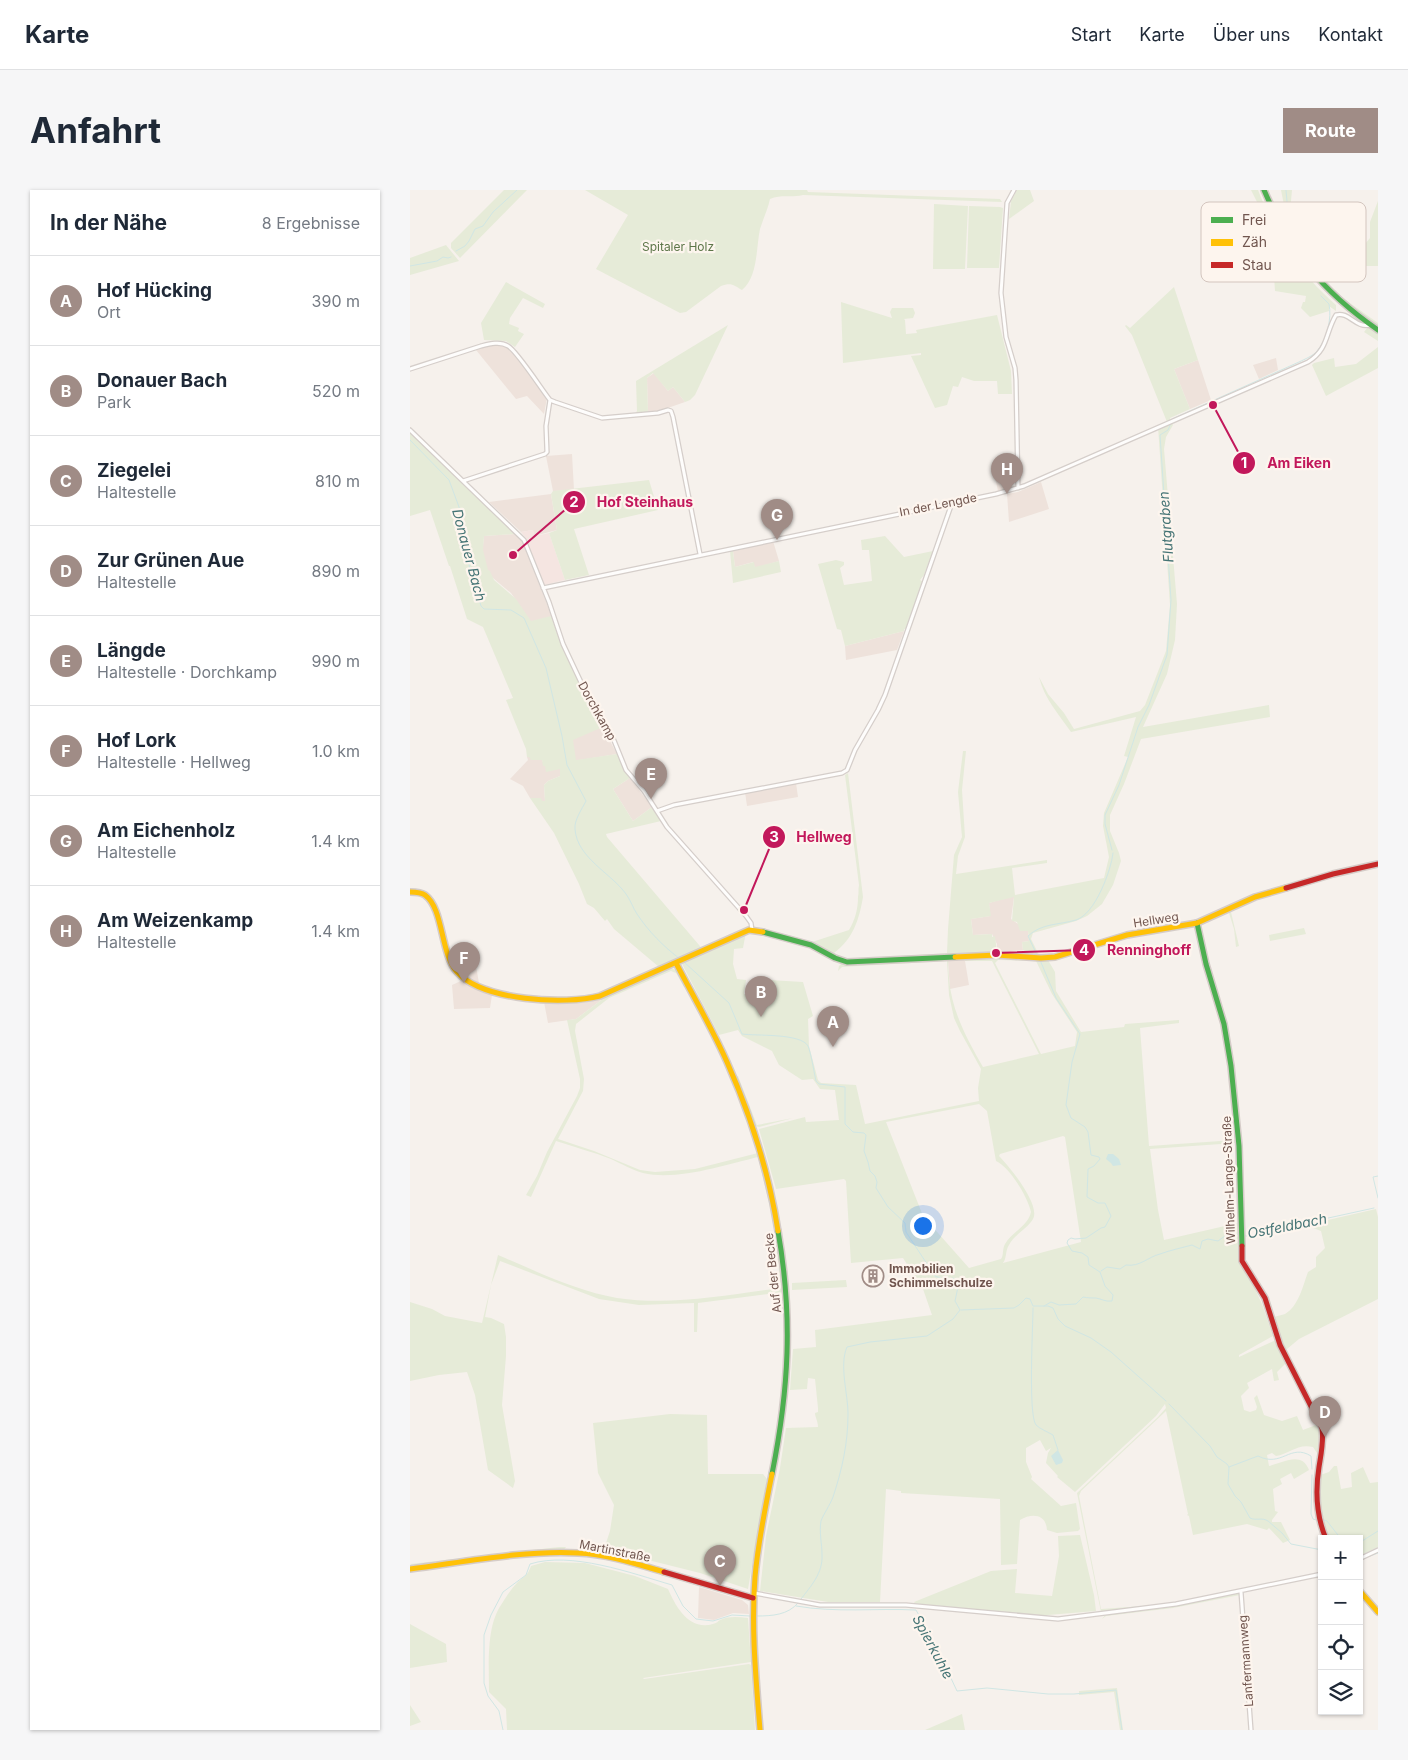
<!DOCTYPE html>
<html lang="de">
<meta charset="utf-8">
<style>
body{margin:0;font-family:Inter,sans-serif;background:#f6f6f7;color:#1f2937}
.controls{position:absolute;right:15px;bottom:15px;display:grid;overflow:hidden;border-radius:0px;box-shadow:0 1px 4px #0004}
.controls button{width:45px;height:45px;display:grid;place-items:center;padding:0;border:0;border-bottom:1px solid #e0e1e3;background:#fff;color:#1f2937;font:25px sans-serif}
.you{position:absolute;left:512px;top:1035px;width:18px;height:18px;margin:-12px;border:4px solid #fff;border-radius:50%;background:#1a73e8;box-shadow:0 0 0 8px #1a73e833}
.badge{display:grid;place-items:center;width:32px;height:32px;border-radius:50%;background:#a08c86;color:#fff;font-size:16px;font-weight:700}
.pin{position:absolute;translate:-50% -41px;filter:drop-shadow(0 1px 2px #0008)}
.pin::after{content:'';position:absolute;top:26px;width:18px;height:15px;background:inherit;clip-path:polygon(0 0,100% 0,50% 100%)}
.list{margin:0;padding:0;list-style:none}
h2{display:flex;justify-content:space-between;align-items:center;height:65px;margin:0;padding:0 20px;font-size:21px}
h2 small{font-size:16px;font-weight:400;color:#747a83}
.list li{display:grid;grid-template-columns:32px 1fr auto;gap:15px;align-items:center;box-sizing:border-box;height:90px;padding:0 20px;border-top:1px solid #e0e1e3}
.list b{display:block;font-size:19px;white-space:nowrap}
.list p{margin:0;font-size:16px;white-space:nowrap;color:#747a83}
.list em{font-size:16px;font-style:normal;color:#747a83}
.icon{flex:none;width:28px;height:28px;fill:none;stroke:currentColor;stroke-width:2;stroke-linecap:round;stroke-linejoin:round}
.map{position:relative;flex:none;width:968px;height:1540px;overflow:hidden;border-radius:0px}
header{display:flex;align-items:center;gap:30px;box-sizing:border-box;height:70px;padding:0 25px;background:#fff;border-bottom:1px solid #e0e1e3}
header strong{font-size:24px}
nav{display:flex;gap:28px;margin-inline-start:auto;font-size:18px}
.intro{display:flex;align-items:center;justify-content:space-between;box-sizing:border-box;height:120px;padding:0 30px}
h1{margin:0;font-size:35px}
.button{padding:12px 22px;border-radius:0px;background:#a08c86;color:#fff;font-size:18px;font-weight:700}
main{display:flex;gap:30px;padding:0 30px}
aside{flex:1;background:#fff;border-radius:0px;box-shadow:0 1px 4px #0004}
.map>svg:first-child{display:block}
.residential{fill:#eee2db}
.commercial{fill:#f5e5e1}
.green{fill:#e6ebd8;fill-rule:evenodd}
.water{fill:#d0e6e4}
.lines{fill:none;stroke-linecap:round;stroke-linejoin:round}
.stream{stroke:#d0e6e4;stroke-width:1}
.street-casing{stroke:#d5ceca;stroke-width:5.5}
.fast-casing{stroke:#d5ccc8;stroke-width:8}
.slow-casing{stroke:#d5ccc8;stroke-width:8}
.jam-casing{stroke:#d5ccc8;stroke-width:8}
.street{stroke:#fefdfc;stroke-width:3}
.fast{stroke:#4caf50;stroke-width:5}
.slow{stroke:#ffc107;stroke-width:5}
.jam{stroke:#c62828;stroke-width:5}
.labels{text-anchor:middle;stroke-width:4.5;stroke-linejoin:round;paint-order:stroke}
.park-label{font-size:12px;fill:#5d7649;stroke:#fdf5ee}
.street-label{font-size:12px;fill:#71564f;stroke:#fdf5ee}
.poi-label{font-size:12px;font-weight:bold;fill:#71564f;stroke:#fdf5ee;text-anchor:start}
.water-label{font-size:14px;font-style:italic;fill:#457475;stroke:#fdf5ee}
.key{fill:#fdf5ee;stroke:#d3c5be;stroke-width:1}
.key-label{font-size:14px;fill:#71564f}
.leader{fill:none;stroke:#c2185b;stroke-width:2}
.callout-dot{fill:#c2185b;stroke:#fdf5ee;stroke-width:2}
.mark-label{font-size:15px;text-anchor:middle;font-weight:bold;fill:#fff}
.callout-label{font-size:14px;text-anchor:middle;font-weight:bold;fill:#c2185b;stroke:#fdf5ee;stroke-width:4.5;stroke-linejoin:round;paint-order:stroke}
</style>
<header>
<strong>Karte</strong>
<nav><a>Start</a><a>Karte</a><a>Über uns</a><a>Kontakt</a></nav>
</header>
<div class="intro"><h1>Anfahrt</h1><a class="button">Route</a></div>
<main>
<aside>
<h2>In der Nähe<small>8 Ergebnisse</small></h2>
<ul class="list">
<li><span class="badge">A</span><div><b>Hof Hücking</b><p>Ort</p></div><em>390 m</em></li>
<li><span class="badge">B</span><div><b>Donauer Bach</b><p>Park</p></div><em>520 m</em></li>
<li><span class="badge">C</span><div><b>Ziegelei</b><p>Haltestelle</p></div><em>810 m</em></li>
<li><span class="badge">D</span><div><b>Zur Grünen Aue</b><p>Haltestelle</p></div><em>890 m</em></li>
<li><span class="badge">E</span><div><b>Längde</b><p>Haltestelle · Dorchkamp</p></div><em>990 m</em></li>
<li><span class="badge">F</span><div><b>Hof Lork</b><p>Haltestelle · Hellweg</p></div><em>1.0 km</em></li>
<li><span class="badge">G</span><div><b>Am Eichenholz</b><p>Haltestelle</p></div><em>1.4 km</em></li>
<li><span class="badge">H</span><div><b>Am Weizenkamp</b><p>Haltestelle</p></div><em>1.4 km</em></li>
</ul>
</aside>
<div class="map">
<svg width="968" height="1540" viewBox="0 0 968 1540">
<rect width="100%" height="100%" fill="#f6f1ec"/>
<path class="residential" d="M80 155 95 156 103 162 137 208 134 224 117 206 106 209 66 160Z
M866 168 868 180 849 189 843 175Z
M788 170 801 210 780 219 764 179Z
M244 183 258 201 263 197 275 212 249 221 238 222 237 188Z
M162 264 164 300 143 301 136 266Z
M604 282V293L600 298 588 301 585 287Z
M631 292 639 319 599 332 597 304 608 302Z
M141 304 147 340 124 346 123 340 111 342 79 312Z
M105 344 112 351 144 432 128 436 121 432 101 403 71 378 74 346Z
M363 351 369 371 345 378 343 372 325 377 323 361Z
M494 441 487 460 436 470 435 456Z
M187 527 207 564 164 571 156 539Z
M117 567H127L132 570 135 576 150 579V586L138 591 134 595 135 611 131 612V608H120L113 596 100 589 118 570Z
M220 588 242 617 223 631 203 599Z
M386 593 388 607 337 616 335 602Z
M599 707H604L601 729 618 741 619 751 612 752 613 760 587 762V754L582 744 563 745 561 729 580 726 579 713Z
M63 759 69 793 55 785 45 775Z
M554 770 555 771 559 795 540 799 538 771Z
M51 791 62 798 82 805 80 818 44 819 42 795Z
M198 805 166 829 138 833 134 812 173 813 182 811Z
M289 1397 332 1410 338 1415 339 1424 323 1423 304 1430 288 1428Z"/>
<path class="commercial" d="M123 340 125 346 139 343 155 390 134 395 116 348 111 342Z"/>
<path class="green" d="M94 0H117L50 68 41 58V53Z
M175 0H397L398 2 590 9 592 12 393 5C381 8 371 4 360 9 358 19 353 29 350 39 346 58 348 87 332 100 324 95 321 92 311 96L276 122 270 123 186 79 218 25Z
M607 0H620L624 11 599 29 601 11Z
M841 0H848C866 46 888 82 926 115V121L919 116V121L900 127 891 118 893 112H895L896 106 865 101 861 40Z
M871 0H882L880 22H877L875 20Z
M968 11V76H941V67L950 60 960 48V32Z
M524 14 558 16 555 79H523Z
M559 16 590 17 593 18 589 78H557Z
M36 55 49 71 0 85V68Z
M96 92 135 114 133 118 113 108 100 128 99 134 109 138 108 141 114 144 105 157 96 151 74 150 71 133Z
M764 97 788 170 764 179 780 219 760 228 763 235 756 247 754 259 767 414 765 450 757 484 733 537 859 515 860 527 731 549 714 594 700 625V641L709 663 711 671 703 695 692 714 677 726 666 731 623 743 621 749 632 771 638 770 645 782 646 801 671 842 714 837 715 834 769 830V833L730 838 739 956 825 950V953L740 959 748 1020 754 1050 828 1033 830 1067 852 1114 863 1146 829 1165V1167L866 1150 876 1173 867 1182 869 1190 864 1191 862 1179 837 1193 839 1198 831 1206 834 1220 840 1222 846 1220 847 1217 844 1208 847 1205 854 1225 872 1231 887 1226 893 1240 906 1235 910 1242 907 1263 903 1257C888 1253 879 1264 866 1266L862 1263 857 1265 859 1276C874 1272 892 1261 899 1280L884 1289 881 1283 870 1289 872 1294 863 1299 865 1321 868 1322 862 1330V1332H871L880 1350 873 1353 859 1338 857 1340 837 1334 783 1345 779 1326 777 1325 778 1324 756 1221 671 1301 669 1306 691 1419 747 1415 772 1411 762 1414 691 1422 667 1303 748 1227 756 1218 755 1214 746 1226 665 1302 647 1287 648 1286 636 1273 638 1263 641 1258 636 1261 630 1250 616 1258V1272L622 1287 621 1289 651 1316 666 1313 670 1339 668 1341 647 1343 637 1340C636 1324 622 1323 610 1330L607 1374 591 1375 590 1309 491 1303V1301L476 1299 470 1412H418L350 1401 356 1346 370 1278 376 1238 408 1237C408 1231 405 1227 405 1223L408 1222V1218L405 1189 398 1188 397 1199 380 1200 383 1159 406 1157 405 1140 522 1125 513 1099 493 1068 441 1073 436 991 434 989 366 999 349 939 395 927 396 932 429 930 425 900 410 899 403 889 392 890 369 875 362 861 332 846 328 840 309 845 270 770 265 771 263 770 249 777 204 739 197 729 195 731 184 718 177 714 169 694 144 643 120 608H131L132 611H135L134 595 138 591 150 586V579L136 582 135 576H133L132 570H121L119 567H117L116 559 96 510 103 508 73 437 57 429 40 376H39L20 320 0 326V242L105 344 74 346 73 360 78 380 80 381 84 390 106 409 121 431 141 426C154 464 172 501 195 536L163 550 166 570 207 564 220 588 203 599 223 631 242 617 251 631 196 644 197 647 295 762 336 742 333 758 324 759 323 774 327 789 336 790 334 804 347 805 348 794 355 795 357 798H359V790L393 792 403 826 398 829 399 856 408 890 411 893 446 895 455 934 569 911 568 898 571 879 550 841 544 828 539 805 537 771 432 777 428 781 429 776 431 774 539 769C537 775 539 782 539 789 542 822 557 849 573 877L629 864 582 771H554L556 769H624L622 764 613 760 612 752 619 751 618 741H610L607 732 602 731 604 707 579 713 581 726 561 729 563 745 582 744V747L585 746 587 762 508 768 434 770 402 752 439 740C445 730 448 719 448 707 449 703 448 699 449 695L435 585 438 583 453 707C449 730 443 749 424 763L435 769H443L537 763 538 739 544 665 552 647 548 602 553 561H556L552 600 555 647 548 666 546 684 637 670V673L602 678 605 705 694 688 699 667 693 636 694 623 718 567 714 566 726 527 661 542C648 523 635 510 629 487L638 504 654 523 664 539 730 521 735 515 756 461 760 415 748 236 757 232 722 145 715 136 716 135 720 138ZM588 770 626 771 642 804 667 842 665 856 631 864 585 773ZM569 914 577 921 586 971C600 977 618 1008 621 1022 618 1036 602 1042 595 1054 592 1059 594 1065 591 1069L559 1078 513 1026 476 932ZM653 946 655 947 671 1052 593 1073C597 1068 595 1061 599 1055 604 1045 617 1039 623 1029 631 1015 599 976 589 966L590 964Z
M926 103 968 133V151L954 142 961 133 923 104Z
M431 112 482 128 480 122 482 118H503L505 123 503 128 494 129 495 130 496 144 507 143 506 140 587 125 601 181 602 204H588L587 191H564L552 187 548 197 543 196 537 215 525 218 501 166 511 165V163L433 173Z
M318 135 285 205 280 210 275 212 263 197 258 201 243 183 237 188 238 222 225 224 227 221 226 191Z
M968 157V178L916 206 902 175 904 173 924 168 925 177 946 174Z
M239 290 248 320 164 339 179 385 155 390 139 343 147 340 141 304 143 301Z
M475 346 494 367 523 361 514 385 510 390 516 393 500 440 494 439V441L435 456 431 440 427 439 408 374 426 370 434 372V375L430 378 434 395 462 391 459 360H452L451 350Z
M320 361H323L325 377 344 372 345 377 369 371 371 382 323 393Z
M821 722 829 756 826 757 824 739 819 723Z
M894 738 896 744 860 751 859 745Z
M259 778 267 780 276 796 274 797 266 783 261 781 199 808 166 834 165 841 174 889 173 901 148 949 184 961 230 980 245 982 285 979 348 963 365 1031 374 1102 288 1113 287 1142H284V1113L229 1115 189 1109 90 1071 81 1095 75 1127 81 1128 94 1134 96 1147V1166L92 1215 105 1291 103 1298 78 1280 65 1205 57 1182 29 1185 0 1191V1112L22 1119 35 1126 72 1133 88 1065C126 1081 166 1101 207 1108 262 1116 317 1105 371 1098L363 1030 348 967C315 975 267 991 233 983 222 980 212 974 201 969 183 962 164 957 146 951L121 1007 116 1005 127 986 137 962 167 906 170 898V889L157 830 166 829 198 805Z
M326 886H328L347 935 383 928 349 937 345 936Z
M966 1019 968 1027V1109L889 1149 877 1159 874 1157 864 1127C867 1126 872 1125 875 1124 889 1116 893 1095 898 1082L906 1077V1067L915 1058 911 1041 896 1035Z
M436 1090 437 1097 382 1100V1093Z
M260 1224 297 1225 298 1284H353L357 1289 338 1399 290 1383 194 1359 200 1341 204 1315 188 1283 183 1233Z
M924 1276H927L931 1299 942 1297 941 1283 953 1277 960 1293 968 1292V1357L949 1366V1349H919C907 1328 909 1308 910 1285L919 1282Z
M670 1345 684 1405 686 1421 638 1425 635 1427 506 1415 504 1412 581 1381 607 1379 605 1403 642 1406 649 1366 648 1346Z
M149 1357H156L153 1361 116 1363 2 1376 0 1374Z
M135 1372 175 1373 225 1386 258 1399C266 1417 279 1441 303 1434 307 1433 307 1432 310 1430 319 1426 328 1427 338 1428L341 1472 233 1488 234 1489 339 1474 341 1475 345 1540H97L96 1519 79 1502C79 1475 76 1437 91 1415 96 1407 101 1399 107 1393 115 1385 117 1387 121 1376Z
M828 1403 830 1404 831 1408 830 1405 763 1418 696 1426 692 1429 695 1425 762 1417Z
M0 1434 36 1454 37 1472 0 1478Z
M707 1498 713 1540H710L704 1502 669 1505V1501Z
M0 1515 11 1532 0 1536Z
M552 1524 555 1540H515Z"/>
<path class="water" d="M698 964H703L709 969 711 975 703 976 701 973 696 969Z
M648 1260 653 1270 652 1273 646 1275 641 1266Z"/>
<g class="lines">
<path class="stream" d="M876 0 878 23
M46 61 55 56 59 51 65 39 73 36 83 22 107 0
M0 76 27 71 33 67 38 68 41 67
M762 229 889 172C895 169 903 166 907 161 917 150 922 128 919 114L911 106
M0 250 39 290 49 317 60 380 71 416 74 419 101 420 114 428 136 478 152 546 157 575 176 611C172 619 164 630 165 639 167 668 201 683 216 704 221 711 223 718 227 724 239 742 253 756 270 769
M702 660 695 634V625L709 595 728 537 739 515 757 465 761 410 750 245 758 240 761 233
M628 767 618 746C632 733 649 735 666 730 685 724 701 681 703 663
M630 770 646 808 670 844 662 872 656 915 661 928 675 937 678 942 681 965 689 967 690 969 684 976 678 979 677 1007 688 1013H695L701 1026 695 1037 691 1038 676 1048 665 1049 661 1048 658 1050 657 1053 662 1061 672 1063 678 1067 679 1075 690 1082 695 1096 703 1105 702 1111C695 1112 692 1109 686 1108 682 1108 678 1108 673 1107L666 1114 649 1115 641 1112 634 1116
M274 772 319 813 332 844C345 846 391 843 398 856 401 863 404 882 406 891L409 894 435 897V934L443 942 454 943 456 945 454 961 458 972 460 981 465 986 467 992 466 998 478 1017 495 1033 496 1042 525 1086 536 1090 543 1088 549 1092 545 1111 550 1120 543 1129 517 1146 460 1152 437 1157C429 1175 438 1204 438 1224 438 1253 432 1280 423 1307 420 1315 413 1325 411 1331 409 1342 412 1354 412 1365 413 1383 401 1396 391 1409
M968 986 963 987 968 1008
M691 1081 697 1077 710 1079 716 1075C730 1077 738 1067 750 1064 761 1060 771 1058 782 1055L790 1059 792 1051 798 1049 808 1051 819 1043 836 1046 964 1018
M623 1118C623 1136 618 1225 626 1235 630 1239 638 1242 643 1245L648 1260
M551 1120 604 1118 609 1115 616 1108 620 1109 623 1116H638L643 1118 648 1129 655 1136 681 1148 701 1162 756 1211
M759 1214 800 1256 807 1267 817 1274 819 1277 818 1294 825 1306 831 1312 840 1328C846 1331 852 1327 858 1331L872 1343 881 1354 912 1360
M819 1277 848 1266C872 1278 880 1253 901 1266L902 1279
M902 1285 901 1324 903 1329 906 1330
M911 1329 917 1331 931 1349
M949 1353 968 1341
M952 1369 968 1363
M386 1416C426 1423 466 1418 506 1420L524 1452 547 1501 577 1498 638 1504H664L706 1500 712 1540
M347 1426C362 1426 378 1425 388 1413
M93 1540 89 1521 78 1506 74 1493V1445L81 1425 93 1402 116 1385 120 1374C161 1361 221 1383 262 1395L273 1416 286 1429 303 1431 322 1425 340 1426"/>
<g class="street-casing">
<path id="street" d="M604 0 597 13 591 103 596 147 605 178 606 190 608 298
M0 179 71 156C79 154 90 151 98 156 107 161 132 200 140 210L145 212 192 228 248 223 258 220 261 221 263 227 290 364
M0 240 114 350 139 412 153 454 177 505 203 548 216 580 234 601 257 637 336 726 341 733 342 740
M53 291 135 264 137 262 136 236 140 210
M133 398 586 304 614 296 898 172C919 159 915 143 926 125 939 121 946 139 960 135
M247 621 264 615 432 583 437 580 445 560 468 520 475 505 542 313
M949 1369 968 1360
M831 1402 841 1540
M344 1403 410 1415H496L648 1429 766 1414 912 1384"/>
</g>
<g class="fast-casing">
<path id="fast" d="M854 0C881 63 912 101 968 140
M787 733 796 774 814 834 821 876 829 956 832 1056
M353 742 401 755 425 768 437 772 545 767
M362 1284C379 1199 383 1127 368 1041"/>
</g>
<g class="slow-casing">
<path id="slow" d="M0 702C5 702 11 702 15 705 34 719 30 763 47 782 73 811 155 815 190 806L339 740 353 742
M545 767 587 765 631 768 645 767 717 745 787 733 845 707 876 698
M266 773C283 806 302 838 317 872 341 926 359 983 368 1041
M0 1379C54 1372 114 1360 168 1363 197 1364 227 1374 254 1382
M949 1400 968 1422
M350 1540C346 1489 341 1438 345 1387 348 1352 355 1318 362 1284"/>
</g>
<g class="jam-casing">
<path id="jam" d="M876 698 923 684 968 674
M832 1056V1071L855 1108 870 1155 912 1238C914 1251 911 1264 909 1277 905 1302 906 1325 916 1349
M254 1382 343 1408"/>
</g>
<use href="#street" class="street"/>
<use href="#fast" class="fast"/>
<use href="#slow" class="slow"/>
<use href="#jam" class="jam"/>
</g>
<defs>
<g id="building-ring" transform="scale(1.125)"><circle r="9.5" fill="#fdf5ee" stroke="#a08c86" stroke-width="1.5"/><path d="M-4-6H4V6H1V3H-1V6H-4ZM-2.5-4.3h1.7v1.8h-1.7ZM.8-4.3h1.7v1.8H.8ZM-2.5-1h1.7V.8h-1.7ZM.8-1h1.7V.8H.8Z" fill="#a08c86"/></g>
</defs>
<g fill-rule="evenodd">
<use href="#building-ring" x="463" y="1086"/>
</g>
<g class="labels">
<g class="park-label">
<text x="268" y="61">Spitaler Holz</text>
</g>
<g class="street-label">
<text transform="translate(528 315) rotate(-11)" y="4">In der Lengde</text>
<text transform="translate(187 521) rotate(61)" y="4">Dorchkamp</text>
<text transform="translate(746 730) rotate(-9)" y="4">Hellweg</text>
<text transform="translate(819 990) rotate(-92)" y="4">Wilhelm-Lange-Straße</text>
<text transform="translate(363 1083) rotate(-96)" y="4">Auf der Becke</text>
<text transform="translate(205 1361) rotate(11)" y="4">Martinstraße</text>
<text transform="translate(836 1471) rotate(-94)" y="4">Lanfermannweg</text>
</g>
<g class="poi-label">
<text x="479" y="1083">Immobilien<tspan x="479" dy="14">Schimmelschulze</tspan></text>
</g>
<g class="water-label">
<text transform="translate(756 337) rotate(-94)" y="5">Flutgraben</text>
<text transform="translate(59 365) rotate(75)" y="5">Donauer Bach</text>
<text transform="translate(877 1036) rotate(-11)" y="5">Ostfeldbach</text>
<text transform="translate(523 1457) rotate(62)" y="5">Spierkuhle</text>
</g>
</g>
<rect x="791" y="12" width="165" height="80" rx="8" class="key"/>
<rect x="801" y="27" width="22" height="6" fill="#4caf50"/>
<rect x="801" y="49" width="22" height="7" fill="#ffc107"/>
<rect x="801" y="72" width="22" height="6" fill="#c62828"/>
<g class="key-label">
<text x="832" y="35">Frei</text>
<text x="832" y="57">Zäh</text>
<text x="832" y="80">Stau</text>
</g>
<path class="leader" d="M803 215L834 273M103 365L164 312M334 720L364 647M586 763L674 760"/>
<g class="callout-dot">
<circle cx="803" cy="215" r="5"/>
<circle cx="103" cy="365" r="5"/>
<circle cx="334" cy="720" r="5"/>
<circle cx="586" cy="763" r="5"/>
<circle cx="834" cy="273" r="12"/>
<circle cx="164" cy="312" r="12"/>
<circle cx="364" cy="647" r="12"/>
<circle cx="674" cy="760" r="12"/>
</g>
<g class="mark-label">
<text x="834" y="278">1</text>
<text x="164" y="317">2</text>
<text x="364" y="652">3</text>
<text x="674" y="765">4</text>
</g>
<g class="callout-label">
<text x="889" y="278">Am Eiken</text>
<text x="235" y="317">Hof Steinhaus</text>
<text x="414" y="652">Hellweg</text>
<text x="739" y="765">Renninghoff</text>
</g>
</svg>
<div class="controls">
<button>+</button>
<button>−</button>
<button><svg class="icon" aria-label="locate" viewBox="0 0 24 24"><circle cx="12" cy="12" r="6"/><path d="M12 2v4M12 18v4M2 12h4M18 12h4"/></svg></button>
<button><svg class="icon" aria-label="layers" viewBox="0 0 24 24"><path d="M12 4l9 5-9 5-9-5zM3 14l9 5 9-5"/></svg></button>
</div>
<div class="you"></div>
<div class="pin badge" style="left:423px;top:857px">A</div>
<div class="pin badge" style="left:351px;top:827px">B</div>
<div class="pin badge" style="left:310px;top:1396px">C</div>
<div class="pin badge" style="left:915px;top:1247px">D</div>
<div class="pin badge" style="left:241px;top:609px">E</div>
<div class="pin badge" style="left:54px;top:793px">F</div>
<div class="pin badge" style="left:367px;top:350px">G</div>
<div class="pin badge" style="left:597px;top:304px">H</div>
</div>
</main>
